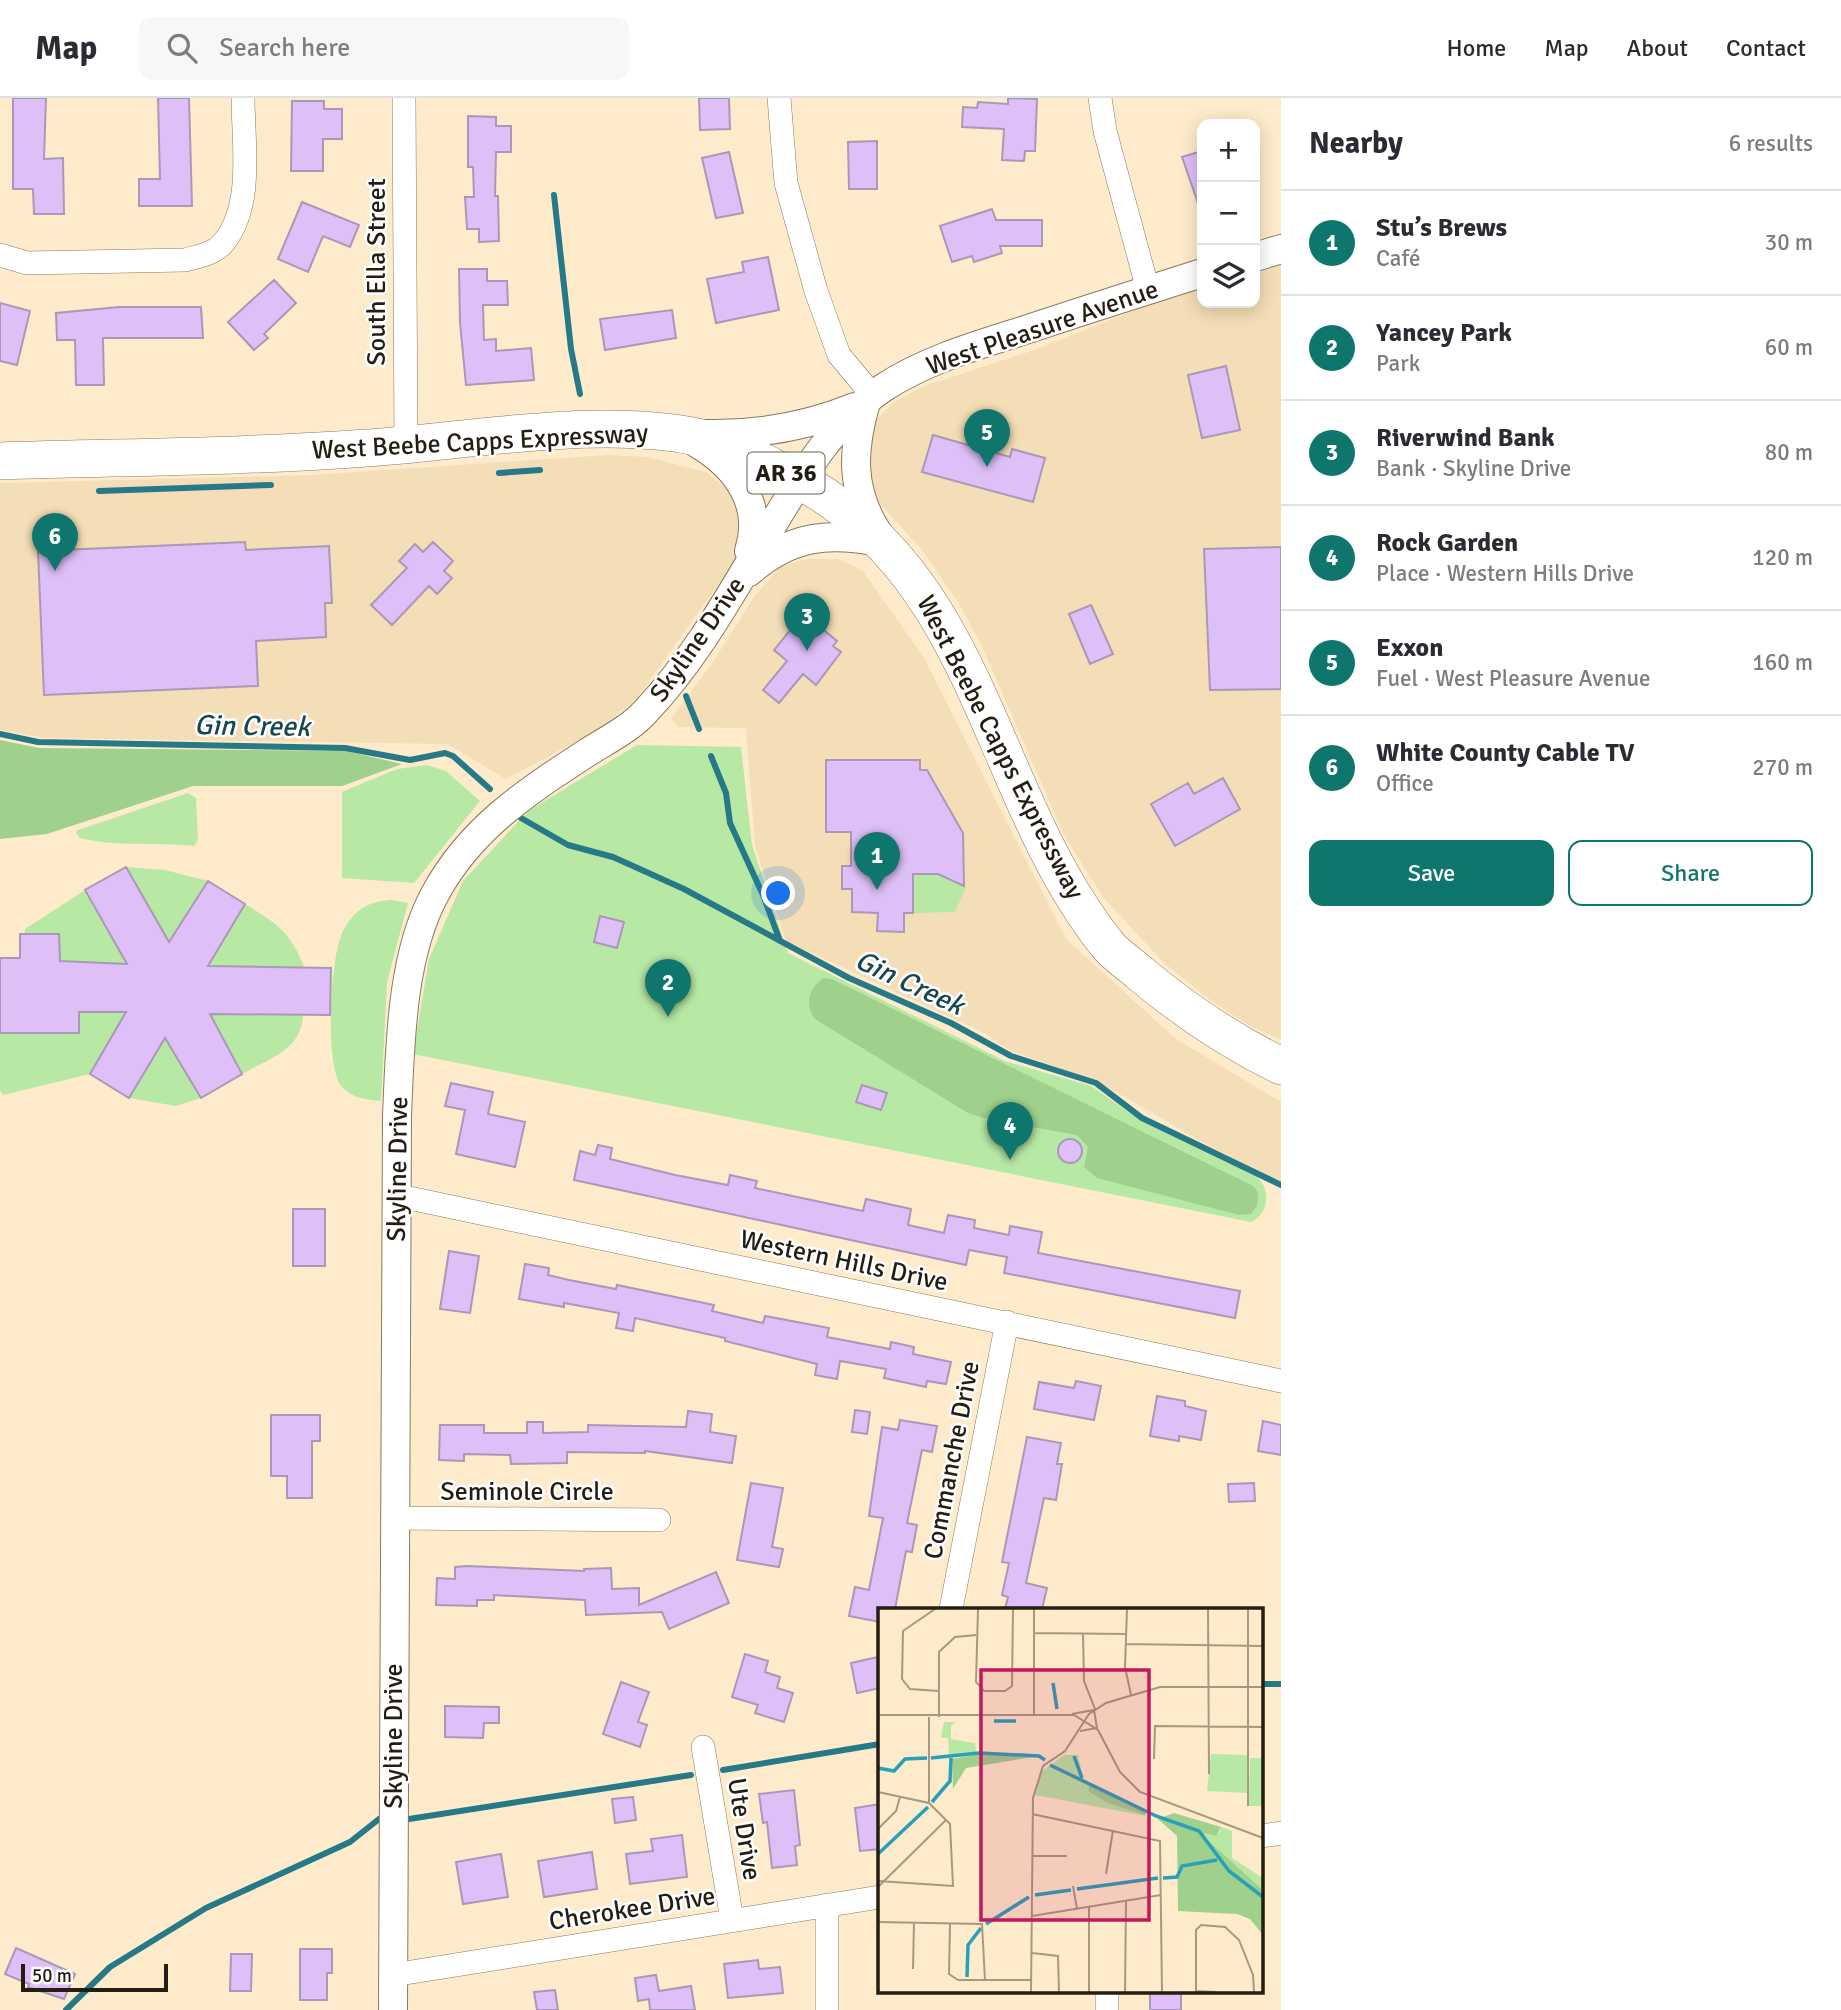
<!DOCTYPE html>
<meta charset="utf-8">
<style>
body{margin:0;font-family:Signika,sans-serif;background:#f7f7f7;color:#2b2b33}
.controls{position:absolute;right:21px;top:21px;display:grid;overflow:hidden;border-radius:14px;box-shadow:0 4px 18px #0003}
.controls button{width:63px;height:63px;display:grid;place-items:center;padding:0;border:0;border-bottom:2px solid #e1e1e2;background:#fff;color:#2b2b33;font:35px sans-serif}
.scale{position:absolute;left:21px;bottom:18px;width:147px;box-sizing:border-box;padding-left:7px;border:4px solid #241d12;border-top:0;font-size:19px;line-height:24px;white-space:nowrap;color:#241d12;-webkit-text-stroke:5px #fff;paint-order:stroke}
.you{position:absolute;left:779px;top:796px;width:24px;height:24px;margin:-18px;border:5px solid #fff;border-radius:50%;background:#1a73e8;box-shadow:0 0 0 10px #1a73e833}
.badge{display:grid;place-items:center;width:46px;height:46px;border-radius:50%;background:#0f766e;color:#fff;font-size:23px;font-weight:700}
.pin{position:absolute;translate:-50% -58px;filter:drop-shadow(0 2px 4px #0008)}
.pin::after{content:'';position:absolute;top:37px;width:24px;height:21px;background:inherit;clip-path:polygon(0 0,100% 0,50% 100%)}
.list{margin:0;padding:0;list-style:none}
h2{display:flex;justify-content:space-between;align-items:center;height:91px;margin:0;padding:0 28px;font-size:30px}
h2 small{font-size:23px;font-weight:400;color:#7c7c81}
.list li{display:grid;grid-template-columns:46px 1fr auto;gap:21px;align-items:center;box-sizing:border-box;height:105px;padding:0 28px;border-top:2px solid #e1e1e2}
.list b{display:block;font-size:26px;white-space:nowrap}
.list p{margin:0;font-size:23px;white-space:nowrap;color:#7c7c81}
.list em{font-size:23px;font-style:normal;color:#7c7c81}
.actions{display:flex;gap:14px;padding:21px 28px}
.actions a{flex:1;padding:16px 0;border:2px solid #0f766e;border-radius:14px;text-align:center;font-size:24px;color:#0f766e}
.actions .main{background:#0f766e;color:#fff}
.icon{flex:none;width:38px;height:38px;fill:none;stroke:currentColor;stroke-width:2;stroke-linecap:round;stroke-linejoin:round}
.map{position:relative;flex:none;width:1281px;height:1912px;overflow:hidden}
header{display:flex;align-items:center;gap:42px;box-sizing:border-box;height:98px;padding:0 35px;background:#fff;border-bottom:2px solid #e1e1e2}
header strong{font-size:33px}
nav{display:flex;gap:38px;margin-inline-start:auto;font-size:24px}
.search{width:490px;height:63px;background:#f7f7f7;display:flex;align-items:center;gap:18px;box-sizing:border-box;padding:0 24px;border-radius:14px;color:#7c7c81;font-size:26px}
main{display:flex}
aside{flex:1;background:#fff}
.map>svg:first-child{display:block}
.built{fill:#f4deb7}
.green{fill:#b7e8a4}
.forest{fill:#9fd08c}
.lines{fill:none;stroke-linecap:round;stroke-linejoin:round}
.stream{stroke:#267986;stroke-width:6}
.building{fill:#debff8;stroke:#a999b6;stroke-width:2}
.minor-casing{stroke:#8a795c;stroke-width:24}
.tertiary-casing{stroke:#8a795c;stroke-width:30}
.primary-casing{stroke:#8a795c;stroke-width:38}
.minor{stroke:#fff;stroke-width:23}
.tertiary{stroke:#fff;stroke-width:28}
.primary{stroke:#fff;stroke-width:37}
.labels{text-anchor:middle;stroke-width:5;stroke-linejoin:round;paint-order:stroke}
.shield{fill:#fff;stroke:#666159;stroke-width:2}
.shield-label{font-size:24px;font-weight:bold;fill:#241d12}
.street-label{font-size:26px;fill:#241d12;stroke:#fff}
.water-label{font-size:28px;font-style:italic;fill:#154751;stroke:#fff}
.inset-river{fill:none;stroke:#27a0b8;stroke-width:3.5}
.inset-road{fill:none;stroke:#a79981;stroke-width:2}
.view{fill:#c2185b;fill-opacity:0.15;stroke:#c2185b;stroke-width:3.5}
.inset-edge{fill:none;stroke:#241d12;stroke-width:3.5}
</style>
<header>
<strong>Map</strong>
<div class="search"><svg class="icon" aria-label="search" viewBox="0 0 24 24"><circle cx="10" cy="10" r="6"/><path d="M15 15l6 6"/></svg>Search here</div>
<nav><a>Home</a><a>Map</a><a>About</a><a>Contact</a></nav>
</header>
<main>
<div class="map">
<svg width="1281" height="1912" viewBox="0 0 1281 1912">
<rect width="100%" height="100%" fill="#feebcb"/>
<path class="built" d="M1281 161V942L1252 929 1213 904 1164 865 1102 798 1063 735 981 546 958 504 922 452 865 389 869 329 894 304 924 288 1034 252 1202 185V205H1255V167Z
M608 357 647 359 706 374 728 392 742 417V441L733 466 638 599 603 629 506 681 447 646 45 640 0 632V385L312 377Z
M808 461H838L862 472 923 558 1066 841 1176 941 1281 1004V1084L1206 1046 1097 983 1011 953 984 935 786 843 755 748 746 630 678 629 671 621 713 564 754 499 781 468Z"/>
<path class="green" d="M637 647 741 649 752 747 788 855 1005 963 1091 988 1140 1022 1255 1077C1271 1089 1270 1115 1251 1124L413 956 429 861 463 783 528 713Z
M427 667 446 673 480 703 414 785 342 780V694L397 671Z
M188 695 196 700 198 742 194 748C156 744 117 749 80 740L76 735 78 732Z
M126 769 165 772 208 783 169 844Z
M913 776H938L966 789 955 814 913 815Z
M85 792 127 866 59 863V836H25V831Z
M392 802 408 805 387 884 381 1003C366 1002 352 1000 342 989 324 969 330 853 344 831 356 811 369 803 392 802Z
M245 806C277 826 290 833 304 869L208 868Z
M79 914H126L90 976 3 997 0 992V935Z
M210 916 303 917C302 952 268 961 242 976Z
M165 940 201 1000 176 1008 129 1000Z"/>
<path class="forest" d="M0 642 39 650 346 653 402 666 342 688H193L47 736 0 741Z
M824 880 832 881 1253 1088 1258 1094 1257 1108 1251 1116 1239 1117 1097 1080 1084 1069 1088 1049 1077 1037 983 1020 968 1015 815 921C804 907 809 889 824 880Z"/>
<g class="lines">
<path class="stream" d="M554 97 571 251 580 296
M499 375 540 372
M99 393 271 387
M686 598 699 631
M0 636 38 644 345 650 410 662 445 655 453 658 490 691
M711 658 726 695 730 725 763 797 780 843
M521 720 568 747 613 759 684 791 849 880 951 925 1011 958 1096 985 1142 1020 1281 1087
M1262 1586H1281
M723 1672 880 1646
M409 1721 691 1677
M66 1912 110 1869 206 1810 350 1744 379 1721"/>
</g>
<path class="building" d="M13 0H46L44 61 63 60 64 116H34L33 91H13Z
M158 0H189L192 108H139V81H160Z
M699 0H729L730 31 700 32Z
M1008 0 1037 1 1035 53H1025L1024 63 1002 62 1004 31 962 29 963 9 977 10 978 4 1008 6Z
M292 3H324V11H342V41H323V73H291Z
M468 18 496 19V28H511V54H496L495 98H498L499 143 479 144V131H467L465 99H474L473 69H468Z
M877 43V91H849L848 44Z
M1202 53V111H1200L1182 59Z
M729 54 743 115 716 120 702 60Z
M302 104 359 127 350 149 323 138 308 174 278 161Z
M992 111 996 122H1042V148H1000L1002 155 974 164 972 158 952 164 940 128Z
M768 159 779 212 716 225 707 181 744 174 742 164Z
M459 171H487V183H507L508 207H483L484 242 496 241V253L531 250 534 282 466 287 460 224Z
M274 182 296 205 264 236 268 240 254 252 228 224Z
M0 205 30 213 17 267 0 263Z
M119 209H201L203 240H103L104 287H76L75 242H57L56 215Z
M672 212 676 240 605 252 600 221Z
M1226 268 1240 332 1202 340 1188 277Z
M933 337 1010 359 1012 351 1045 360 1033 404 922 374Z
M245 444 246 452 329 448 332 505H325L326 539 256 543 258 588 44 597 38 453Z
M433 444 453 463 444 473 452 480 437 496 429 488 392 527 371 507 407 470 399 463 415 446 423 454Z
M1281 449V591L1210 592 1204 451Z
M1091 507 1113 556 1090 566 1069 516Z
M800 520 810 529 814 524 837 543 833 548 841 554 816 587 803 576 779 605 763 592 787 563 774 552Z
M826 662H920V672H927L963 735 964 788 938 776H913V815H904V834L877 833 878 815 852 814V791H842V768H851V734H826Z
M1223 680 1240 711 1175 748 1151 706 1188 685 1194 696Z
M126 769 169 844 208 783 245 806 208 868 331 870 330 917 210 916 242 976 201 1000 165 940 129 1000 90 976 126 914H79V935H0V860H20V836H59L60 863 127 866 85 792Z
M600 818 624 824 617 850 594 844Z
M451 985 493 994 488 1016 525 1024 515 1069 456 1056 465 1012 445 1008Z
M862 987 887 995 881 1012 856 1004Z
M1058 1053a12 12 0 1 1 24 0a12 12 0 1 1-24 0Z
M598 1047 612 1050 610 1061 675 1077 728 1087 730 1077 757 1083 755 1090 863 1113 866 1101 911 1111 908 1127 944 1135 948 1117 975 1122 974 1130 1009 1137 1010 1128 1042 1134 1038 1155 1240 1193 1235 1220 1004 1175 1007 1159 969 1152 966 1167 574 1082 580 1053 595 1057Z
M293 1111H325V1168H293Z
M449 1153 479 1158 470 1215 440 1211Z
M525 1166 549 1170 548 1177 569 1182 616 1191 617 1187 714 1207 712 1213 763 1225 765 1218 829 1230 827 1239 890 1251 891 1244 914 1249 913 1256 951 1264 946 1286 927 1283 926 1289 884 1280 886 1271 840 1263 837 1281 815 1277 817 1266 725 1243V1240L635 1220 633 1233 616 1230 619 1215 564 1205V1209L519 1201Z
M1076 1283 1101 1288 1094 1322 1034 1311 1039 1284 1074 1290Z
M1157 1298 1185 1303V1308L1206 1313 1201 1342 1179 1338V1343L1150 1338Z
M855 1312 870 1314 867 1336 852 1334Z
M688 1313 712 1316 710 1334 736 1338 732 1365 645 1353V1355L567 1354V1365L511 1366 510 1357 464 1356V1363L439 1362 440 1327H484V1335H527V1324H543V1335L588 1334V1327L686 1329Z
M271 1317H320V1343H312V1400H287V1378H271Z
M900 1322 937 1328 932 1354 922 1352 915 1386 907 1425 917 1427 912 1454 906 1453 895 1511H880V1524L849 1518 855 1489 869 1492 883 1420 869 1418 882 1329 898 1332Z
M1263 1323 1281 1327V1357L1258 1353Z
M1027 1339 1061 1345 1057 1366H1062L1056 1402 1044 1400 1026 1485 1047 1490 1042 1511H1005L1008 1499 1002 1497 1009 1465 1002 1464Z
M751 1385 783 1390 772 1449 783 1451 779 1469 737 1462Z
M1254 1385 1255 1403 1229 1404 1228 1386Z
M467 1468 584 1473V1471L611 1470 612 1491 639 1490V1507L716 1474 729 1505 669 1531 662 1514 586 1517 585 1502 494 1497V1502H477V1508L436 1507 437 1480 455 1481V1469Z
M745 1556 768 1563 765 1574 780 1579 777 1590 793 1595 784 1624 755 1615 758 1607 732 1599Z
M878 1559 880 1590 857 1595 851 1565Z
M621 1584 649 1594 638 1624 647 1627 640 1649 603 1636Z
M445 1608 499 1609V1625H484L483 1640 445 1639Z
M794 1692 800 1747 795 1748 797 1767 772 1770 767 1724 763 1725 759 1696Z
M633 1699 636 1722 615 1725 612 1701Z
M880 1706V1751L860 1753 855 1710Z
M682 1737 687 1779 630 1786 626 1756 653 1753 651 1741Z
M592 1754 597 1791 544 1799 538 1763Z
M501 1756 508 1799 463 1806 456 1764Z
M16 1850 75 1876 64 1901 28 1889 29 1886 5 1876Z
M300 1851H332V1875H327V1902H300Z
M231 1856H252L251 1893H230Z
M758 1862 759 1871 780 1869 783 1895 728 1900 724 1866Z
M656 1877 659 1893 691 1888 695 1912H650L649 1901 638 1903 635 1880Z
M555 1892 558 1912H537L534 1894Z
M1150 1893H1181V1912H1150Z"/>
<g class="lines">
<g class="minor-casing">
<path id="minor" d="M404 0 406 347
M779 0 786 85 816 193 839 257 873 298
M1100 0 1105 33 1148 192
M0 157 27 165 185 162C199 158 215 156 224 144 254 107 243 44 243 0
M395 1097 1281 1283
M394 1420 659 1422
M951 1511 1007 1224
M703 1649 732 1822
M1262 1738 1281 1735
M827 1807V1912
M393 1877 880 1799
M1107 1912V1893"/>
</g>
<g class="tertiary-casing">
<path id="tertiary" d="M1255 159 1281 151
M866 304C852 352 850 392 878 435
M707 336C758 337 808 328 855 309
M698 346C737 369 764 407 749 453
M749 474C792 436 830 434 884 445
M393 1912 397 1018C400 949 401 858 435 796 470 731 525 695 585 656 605 643 630 631 646 613 698 558 734 490 773 426 803 376 834 323 883 290 926 262 975 248 1022 233 1082 213 1142 194 1202 175"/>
</g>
<g class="primary-casing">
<path id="primary" d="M0 363C122 359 245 359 367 350 469 343 612 316 710 342 735 349 759 362 783 374 983 470 983 689 1106 845 1115 857 1130 866 1141 876 1185 913 1230 943 1281 968"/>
</g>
<use href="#minor" class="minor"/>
<use href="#tertiary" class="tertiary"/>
<use href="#primary" class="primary"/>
</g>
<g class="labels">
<rect class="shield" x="747.5" y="354.5" width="77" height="41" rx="5"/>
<g class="shield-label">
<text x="786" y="383">AR 36</text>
</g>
<g class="street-label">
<text transform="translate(376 174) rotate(-90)" y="9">South Ella Street</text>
<text transform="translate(1042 229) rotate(-19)" y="9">West Pleasure Avenue</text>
<text transform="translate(480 343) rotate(-3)" y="9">West Beebe Capps Expressway</text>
<text transform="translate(697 541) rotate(-55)" y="9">Skyline Drive</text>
<text transform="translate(1001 649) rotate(63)" y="9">West Beebe Capps Expressway</text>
<text transform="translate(397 1071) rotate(-89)" y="9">Skyline Drive</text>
<text transform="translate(844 1162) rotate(12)" y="9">Western Hills Drive</text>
<text transform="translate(951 1362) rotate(-79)" y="9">Commanche Drive</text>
<text x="527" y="1402">Seminole Circle</text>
<text transform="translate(393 1638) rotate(-90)" y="9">Skyline Drive</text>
<text transform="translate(745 1731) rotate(81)" y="9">Ute Drive</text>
<text transform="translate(632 1810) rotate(-9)" y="9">Cherokee Drive</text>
</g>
<g class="water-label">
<text transform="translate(252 627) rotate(1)" y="10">Gin Creek</text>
<text transform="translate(910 884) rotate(25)" y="10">Gin Creek</text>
</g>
</g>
<g transform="translate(878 1510)">
<rect width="385" height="385" fill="#feebcb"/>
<path d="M66 114H78L73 118V131L97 135 98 144 71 149 70 130H63ZM333 146 369 147V185L329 183ZM186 147H200L206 174 267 203 268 208 157 187 163 164ZM372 150H385V198H371ZM343 219 354 223V250L385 270V282L326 230 327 225H341Z" fill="#b7e8a4"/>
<path d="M101 146 148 147 155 149 88 160 75 181 74 151ZM212 177 267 204V207L230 195 210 183ZM296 205 343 219 338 228 327 225 326 229 385 282V327L372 311 359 306 300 303 299 228 280 211Z" fill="#9fd08c"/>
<path class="inset-river" d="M175 75 179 101M116 113H138M196 148 204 170M53 150 101 145 161 148 167 152M172 157 278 208 321 223 351 263 385 289M0 160 16 163 27 151 49 150M54 194 72 173 73 150M0 246 50 199M285 270 299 269 304 258 339 252M199 281 280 270M157 287 193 282M108 316 151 289M89 369 90 337 103 320"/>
<path class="inset-road" d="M57 1 25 23 24 71 32 81 61 83M100 1 98 74 106 83H127L134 78 135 1M156 1V107M249 1 247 59 253 87M330 1 331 166M156 25 247 26M205 26 206 73 217 101M247 36 385 38M194 106 216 102 219 120 202 123M0 107H196L220 122 242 164 262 184 385 230M61 109V44L77 29 98 27M276 151 277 118 385 119M0 184 51 195 72 216 75 278 0 273M51 195V109M370 198V1M154 206 282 233 284 384M0 221 18 203 22 189M154 248H189M228 266 235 222M195 278 199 301M0 279 68 212M211 299V384M154 308 283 287M0 314 104 316 107 372M72 315 71 366 80 372M154 345 180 348 181 384M35 361 36 314M80 372H153M318 383 339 384M153 384 155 190 165 158 187 143 211 106 228 95 282 79H385M247 384 248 293M318 384V322L323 317 347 319 361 332 375 367 376 384"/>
<path class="view" d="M103 62H271V312H103Z"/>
<rect width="385" height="385" class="inset-edge"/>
</g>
</svg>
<div class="controls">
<button>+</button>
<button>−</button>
<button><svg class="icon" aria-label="layers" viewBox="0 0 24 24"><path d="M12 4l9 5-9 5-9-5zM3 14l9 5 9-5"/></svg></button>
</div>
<div class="scale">50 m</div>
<div class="you"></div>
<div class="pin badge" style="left:877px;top:792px">1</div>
<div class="pin badge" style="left:668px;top:919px">2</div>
<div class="pin badge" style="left:807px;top:553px">3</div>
<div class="pin badge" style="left:1010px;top:1062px">4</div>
<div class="pin badge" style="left:987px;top:369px">5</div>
<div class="pin badge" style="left:55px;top:473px">6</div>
</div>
<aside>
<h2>Nearby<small>6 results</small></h2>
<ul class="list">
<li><span class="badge">1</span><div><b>Stu’s Brews</b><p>Café</p></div><em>30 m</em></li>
<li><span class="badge">2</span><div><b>Yancey Park</b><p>Park</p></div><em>60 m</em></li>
<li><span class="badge">3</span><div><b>Riverwind Bank</b><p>Bank · Skyline Drive</p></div><em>80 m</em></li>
<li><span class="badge">4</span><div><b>Rock Garden</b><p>Place · Western Hills Drive</p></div><em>120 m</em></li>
<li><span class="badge">5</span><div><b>Exxon</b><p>Fuel · West Pleasure Avenue</p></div><em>160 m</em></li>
<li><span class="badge">6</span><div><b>White County Cable TV</b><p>Office</p></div><em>270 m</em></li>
</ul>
<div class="actions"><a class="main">Save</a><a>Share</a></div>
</aside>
</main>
